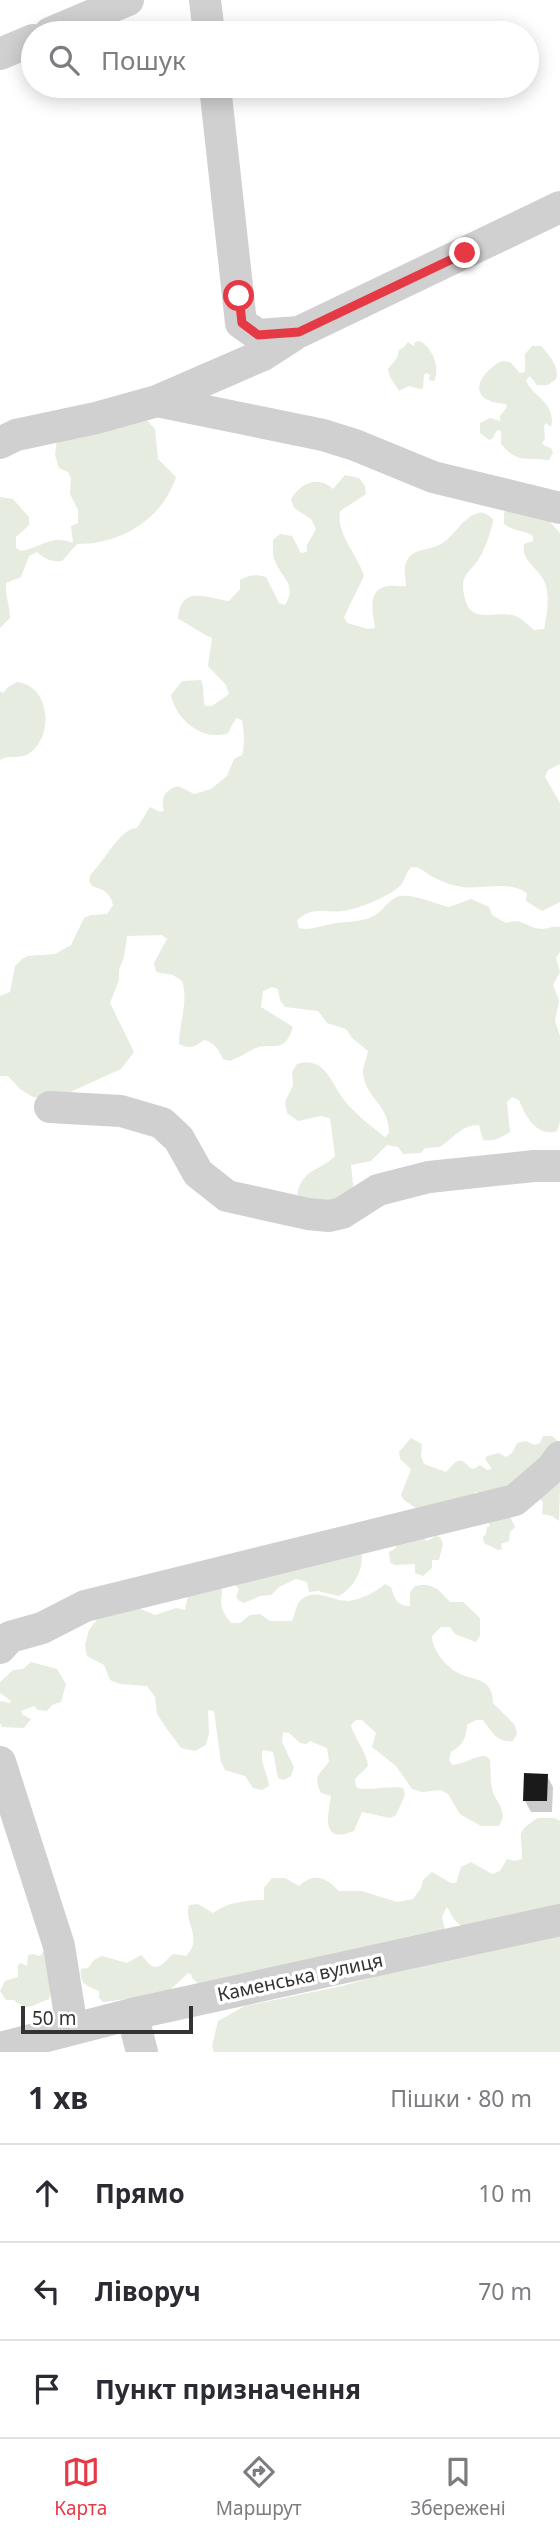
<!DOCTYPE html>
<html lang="uk">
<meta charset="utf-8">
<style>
body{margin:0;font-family:"Noto Sans",sans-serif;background:#f2f2f3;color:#2b2b33}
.scale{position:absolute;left:21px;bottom:18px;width:172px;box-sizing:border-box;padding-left:7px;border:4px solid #333;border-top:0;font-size:19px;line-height:24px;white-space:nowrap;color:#333;-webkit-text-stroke:5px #fff;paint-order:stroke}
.stop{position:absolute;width:21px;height:21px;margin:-16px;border:5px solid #e63946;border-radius:50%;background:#fff}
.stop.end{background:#e63946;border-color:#fff;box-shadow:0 2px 7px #0008}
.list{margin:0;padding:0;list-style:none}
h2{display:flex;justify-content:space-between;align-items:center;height:91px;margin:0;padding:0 28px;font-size:30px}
h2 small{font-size:23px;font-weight:400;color:#7c7c81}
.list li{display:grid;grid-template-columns:46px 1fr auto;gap:21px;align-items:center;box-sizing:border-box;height:98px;padding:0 28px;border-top:2px solid #e1e1e2}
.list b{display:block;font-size:26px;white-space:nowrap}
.list em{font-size:23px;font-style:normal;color:#7c7c81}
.icon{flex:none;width:38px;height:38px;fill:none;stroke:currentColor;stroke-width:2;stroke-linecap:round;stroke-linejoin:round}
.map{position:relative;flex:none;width:560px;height:2052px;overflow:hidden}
.search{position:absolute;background:#fff;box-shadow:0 4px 18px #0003;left:21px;right:21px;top:21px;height:77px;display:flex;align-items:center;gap:18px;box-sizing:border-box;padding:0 24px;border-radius:38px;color:#7c7c81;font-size:26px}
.sheet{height:385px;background:#fff}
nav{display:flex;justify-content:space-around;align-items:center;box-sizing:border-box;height:98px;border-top:2px solid #e1e1e2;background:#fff;font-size:19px;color:#7c7c81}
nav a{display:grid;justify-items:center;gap:4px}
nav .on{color:#e63946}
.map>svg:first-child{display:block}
.green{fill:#e6ecdf}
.shadow{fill:#0003}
.building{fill:#1a1a1a}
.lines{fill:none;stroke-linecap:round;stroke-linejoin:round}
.minor{stroke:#d0d0d0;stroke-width:32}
.route{stroke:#e63946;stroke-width:9}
.labels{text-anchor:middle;stroke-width:7;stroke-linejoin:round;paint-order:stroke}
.street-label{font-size:19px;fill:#333;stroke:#fff}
</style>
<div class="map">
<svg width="560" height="2052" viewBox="0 0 560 2052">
<rect width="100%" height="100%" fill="#fff"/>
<path class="green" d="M419 341C432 346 441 368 434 381L429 380 430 375 426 373 424 375 423 388 420 389 409 386 399 391 390 377 388 369 397 358 399 350 404 347 408 342 414 346 415 342Z
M532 346H541C549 355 560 367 556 379L548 385H537L530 376 526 380C531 396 557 402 551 427L546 423 544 426 545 439 542 443 545 446 551 448 553 453 549 460C526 457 518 464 501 444V431L497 430 493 438 489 440 480 433V423L490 418 500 421V416L507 407 506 404C467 402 475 375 502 361L510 362 520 373 525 372V354Z
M139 412 155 429 158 459 176 477C162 519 122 544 77 544L62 561C51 562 45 559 37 552L29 556 21 577 6 583C5 596 10 606 10 618L0 628V497L13 499 29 517V525L16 537V548L21 551C42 547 51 534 73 543L71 526 78 523V510L70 494 71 478 68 472 59 468 55 455 57 440Z
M345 475 359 478 365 486 366 494 340 511C336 535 357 553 364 576L344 617 347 623 368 629 375 628C373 613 366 588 389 586 395 585 399 587 406 586 406 579 403 569 406 563 411 548 427 551 439 545 454 538 461 518 478 513 484 511 489 516 493 519 493 527 485 548 481 555 472 573 458 572 465 599 471 624 494 611 512 615 521 617 527 624 534 630L544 629C547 616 550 595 545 583 539 567 521 562 524 544L533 541V536C524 529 514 532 504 524V513L510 502 547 499 550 522 560 533V764L548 770 545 777 560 803V902L542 911 526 901 527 893C510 880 480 890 462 887 454 886 443 882 435 878 426 874 422 866 411 867 406 873 405 880 400 886 388 897 360 908 344 911 326 913 310 906 297 921L299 928C311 931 319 926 331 924 346 921 360 923 374 916 384 910 389 898 400 896 414 894 435 904 449 907L471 899 489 907 492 915 506 923C524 917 527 929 542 929 548 929 553 926 560 927V952L556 958 560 972 553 985 559 1001 555 1021 560 1036V1122L557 1131C538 1138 525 1116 519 1100L512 1097 507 1102 510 1132C500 1138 494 1142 483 1140L479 1125C462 1125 453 1138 440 1147L425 1148 421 1153 403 1154 398 1147 387 1145 371 1161 351 1165 354 1193 349 1200 307 1206 297 1194C304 1167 319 1172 335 1156L330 1118 321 1116 298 1121 287 1113 285 1102 293 1085 292 1072 297 1064C325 1056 330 1081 344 1100 354 1113 372 1127 385 1137L389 1133C389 1103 365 1099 363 1072 363 1066 367 1058 368 1051L352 1038 346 1029 327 1023 318 1011 285 1007 280 1000 278 989 272 987 263 991 261 1007 293 1027C284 1055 274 1042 256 1048 247 1052 239 1058 229 1061L223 1059C219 1050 214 1042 204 1040 194 1048 189 1049 179 1044 179 1023 189 1001 182 981L173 975 156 972 154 963 167 939 162 935 127 936 124 957 119 970V980L110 1003 134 1052 121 1069 55 1099 33 1097 20 1089 8 1076H0V996L10 992 15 966 22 959 28 956 55 954 71 945 84 918 91 915 107 914 113 905C110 892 104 890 92 886L89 881 91 874C104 862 120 828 137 828L150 807 160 812 164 811C160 798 165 790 178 786L194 794 211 789 227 776 234 759 242 755C245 747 244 729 242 720L236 718 228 733C203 742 176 720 171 695L182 681 201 680C205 688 202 697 205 706H212L229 694 226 685 208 666 212 638C200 633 190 625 178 619 180 584 207 598 229 601L240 589V580C249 575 255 574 266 577L279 603 285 605C297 585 284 581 276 563 272 556 273 549 273 540L280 534 292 536 301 553 307 552V545L316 529 311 519 294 508 291 499C301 483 318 475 333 489Z
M17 682C50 686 54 734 31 752 22 760 10 754 0 760V691L3 693 8 687Z
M543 1436H552L559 1442V1446L526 1482 482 1493 475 1492 471 1500 423 1513 404 1500 401 1495 411 1469 400 1459 399 1452 411 1438 422 1444 421 1456 424 1464 446 1472C455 1464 458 1453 470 1468L474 1469 480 1465 487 1470 492 1469 485 1459 487 1456 499 1453 506 1457 512 1453 517 1443 526 1441 534 1445 540 1443Z
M558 1481 560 1484 559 1521 552 1516 542 1514 543 1502 539 1498Z
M510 1516 515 1527 510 1532 509 1541 501 1544 502 1549 498 1550 484 1543 483 1537 486 1534 487 1527 490 1526 487 1520Z
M436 1536 440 1537 443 1544 439 1560H432V1568L423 1576 415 1573V1564L395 1565 390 1563 389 1552 396 1548 397 1541 423 1538 427 1541Z
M360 1548C366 1565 356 1586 339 1596L318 1591 309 1592 307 1582 296 1579 279 1587 271 1595 260 1596 244 1603 238 1600 236 1597 239 1589 233 1583Z
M222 1581C223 1602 216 1605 231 1623H240L250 1615 260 1614 270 1621H292C295 1615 296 1605 300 1601 314 1586 333 1602 349 1601 362 1599 374 1593 385 1584L391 1587C394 1598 398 1607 410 1606V1592L415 1586C433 1582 438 1589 450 1602H463L480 1618V1636L476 1642 455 1634 450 1627H441L432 1636C432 1649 445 1666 458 1673 474 1681 493 1677 493 1703L515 1725 517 1734 513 1741C497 1743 492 1732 483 1720H476L467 1725C466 1739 463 1745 451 1752L449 1760 452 1765C465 1764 473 1756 486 1756L490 1760C491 1770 490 1780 492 1789 496 1804 509 1810 499 1826H481L460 1814 448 1794 441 1790 422 1792 412 1789 396 1766 372 1747 376 1733 362 1720H356L351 1725C355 1740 366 1750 368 1766L355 1779 356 1787C366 1792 388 1785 403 1788L405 1795 396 1815 390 1818 362 1812 354 1831C320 1845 328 1815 331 1796L321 1793C312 1774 321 1775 329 1761L327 1748 310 1741 306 1744 300 1743 289 1733 283 1732 282 1742 294 1767 291 1776 284 1780 278 1778 273 1752 263 1750C259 1763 268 1773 269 1786L262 1790 253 1788 245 1776 225 1770 221 1762 214 1711 208 1710 209 1733 206 1745 195 1751 181 1748 167 1729 157 1714 155 1697 147 1686 120 1684 110 1680 104 1665 87 1656 85 1645 89 1630 99 1617 136 1607 155 1615 176 1608 185 1610 190 1586Z
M31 1662 57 1669 66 1684 61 1702 52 1705 47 1711 38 1710 34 1706 21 1711 23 1715 31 1719 24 1728 2 1727 0 1723V1701L10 1703 11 1701 0 1693V1682L13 1670 23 1669Z
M538 1818H554L560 1821V1910L466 1928C455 1923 453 1918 448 1908H446L442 1917 445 1930 199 1984 192 1978 191 1974 188 1973C181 1979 174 1988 166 1992 163 1994 107 2002 103 2002L99 1998V1991C87 1985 79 1985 81 1969L88 1968 94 1960 102 1956 127 1963 141 1955C144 1957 146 1961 149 1964 159 1973 166 1959 173 1954L186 1956C204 1938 183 1922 189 1905L198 1904 213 1913C227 1902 247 1900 264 1900V1888L272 1878H285L299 1886C314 1872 326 1877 339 1891H362L397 1902 413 1899 421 1888 423 1880 432 1872 451 1883H456L461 1867 471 1862 492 1874 500 1871 507 1859 515 1861 522 1859C523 1834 513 1833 538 1818Z
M560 1932V2052H214L212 2046 218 2021 245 2006 342 1986 451 1955Z
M44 1951 51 1992 49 1999C34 2004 29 2013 14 2000H6L0 1991 5 1981 18 1977V1965L21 1963 27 1966 28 1955 32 1954 40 1956Z"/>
<path class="shadow" d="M547 1776 553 1787 552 1812H531L525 1801Z"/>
<path class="building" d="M524 1773 548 1774 547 1801H523Z"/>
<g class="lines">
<path class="minor" d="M205 0 209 33
M50 33 128 0
M0 54 33 40
M215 86 241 323 258 335 299 332 560 207
M157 401 263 355 294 335
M0 443 16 435 96 418 157 401 323 435 355 445 433 477 560 508
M50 1107 121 1111 162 1123 179 1139 198 1173 227 1196 308 1214 329 1216 342 1213 378 1190 429 1177 534 1166H560
M0 1648 10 1637 42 1628 85 1606 515 1500 552 1468 560 1457
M0 1762 59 1946 72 2028
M132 2014 142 2052
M0 2048 132 2014 560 1920"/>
</g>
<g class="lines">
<path class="route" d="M239 296 242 323 258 335 299 332 465 253"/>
</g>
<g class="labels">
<g class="street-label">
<text transform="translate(300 1977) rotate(-12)" y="7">Каменська вулиця</text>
</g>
</g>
</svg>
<div class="scale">50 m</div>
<div class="stop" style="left:239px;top:296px"></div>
<div class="stop end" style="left:465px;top:253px"></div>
<div class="search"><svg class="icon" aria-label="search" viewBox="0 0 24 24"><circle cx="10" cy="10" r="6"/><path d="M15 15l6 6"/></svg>Пошук</div>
</div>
<section class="sheet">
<h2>1 хв<small>Пішки · 80 m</small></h2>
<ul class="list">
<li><svg class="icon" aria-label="ahead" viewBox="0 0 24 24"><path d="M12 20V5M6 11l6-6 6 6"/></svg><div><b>Прямо</b></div><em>10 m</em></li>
<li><svg class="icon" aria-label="left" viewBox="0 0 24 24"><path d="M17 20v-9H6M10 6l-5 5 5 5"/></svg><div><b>Ліворуч</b></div><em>70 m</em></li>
<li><svg class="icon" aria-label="arrive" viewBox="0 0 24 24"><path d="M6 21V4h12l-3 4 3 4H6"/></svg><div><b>Пункт призначення</b></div></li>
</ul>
</section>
<nav>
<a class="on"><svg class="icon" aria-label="map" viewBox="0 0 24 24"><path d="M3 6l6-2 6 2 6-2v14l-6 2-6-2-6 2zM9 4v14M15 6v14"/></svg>Карта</a>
<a><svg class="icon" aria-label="directions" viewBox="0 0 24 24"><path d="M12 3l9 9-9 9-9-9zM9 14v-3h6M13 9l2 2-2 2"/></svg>Маршрут</a>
<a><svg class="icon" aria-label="saved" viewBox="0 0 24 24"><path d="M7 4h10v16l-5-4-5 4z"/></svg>Збережені</a>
</nav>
